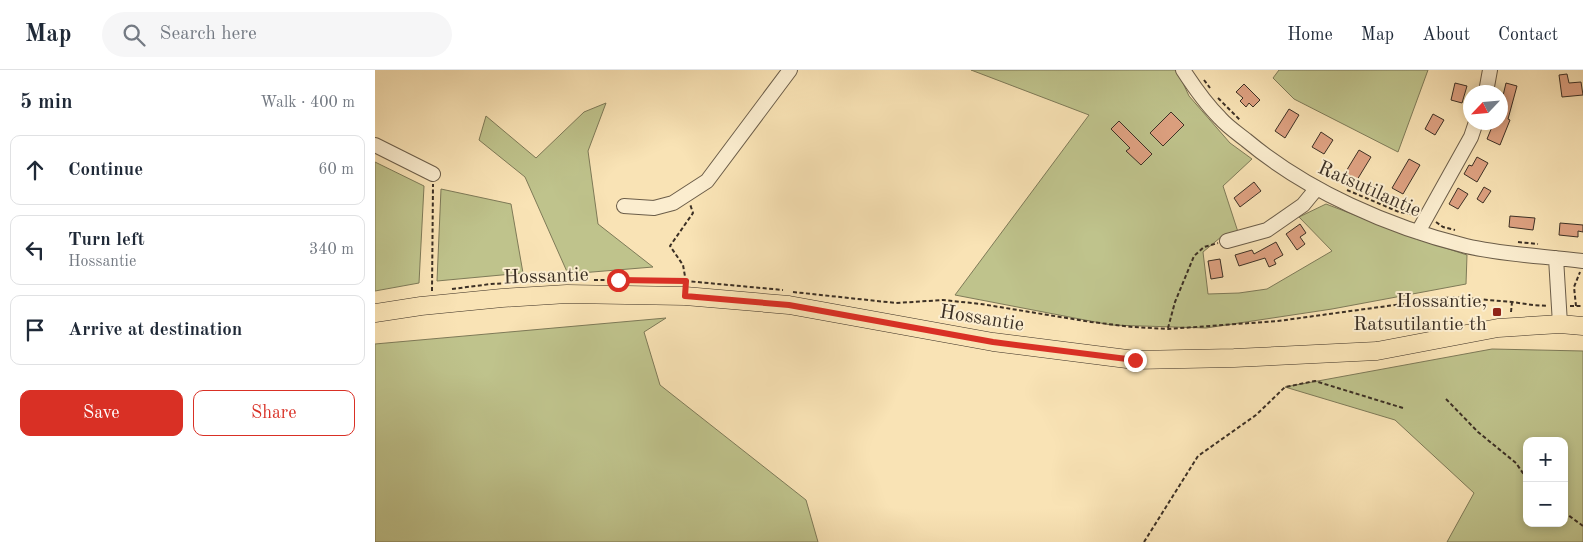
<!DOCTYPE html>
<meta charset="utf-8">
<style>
body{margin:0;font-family:"Old Standard TT",serif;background:#f6f6f7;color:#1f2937}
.controls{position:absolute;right:15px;bottom:15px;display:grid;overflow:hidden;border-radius:10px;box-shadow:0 2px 8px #0003}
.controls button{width:45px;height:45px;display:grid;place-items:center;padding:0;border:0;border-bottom:1px solid #e0e1e3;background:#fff;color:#1f2937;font:25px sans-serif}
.compass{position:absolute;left:1088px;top:15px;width:45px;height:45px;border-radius:50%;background:#fff;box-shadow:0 2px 8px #0003;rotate:244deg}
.stop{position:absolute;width:15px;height:15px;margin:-11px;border:4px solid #d93025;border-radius:50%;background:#fff}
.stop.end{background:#d93025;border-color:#fff;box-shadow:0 1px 5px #0008}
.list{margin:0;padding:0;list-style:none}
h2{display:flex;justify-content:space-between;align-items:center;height:65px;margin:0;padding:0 20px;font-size:21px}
h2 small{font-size:16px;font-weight:400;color:#747a83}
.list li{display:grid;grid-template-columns:32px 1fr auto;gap:15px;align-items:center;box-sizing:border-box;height:70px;margin:0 10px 10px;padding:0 10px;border:1px solid #e0e1e3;border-radius:10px}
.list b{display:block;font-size:19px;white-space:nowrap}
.list p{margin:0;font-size:16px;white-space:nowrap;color:#747a83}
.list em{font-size:16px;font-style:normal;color:#747a83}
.actions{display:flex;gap:10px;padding:15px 20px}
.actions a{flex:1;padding:11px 0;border:1px solid #d93025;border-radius:10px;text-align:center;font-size:18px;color:#d93025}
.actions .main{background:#d93025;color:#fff}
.icon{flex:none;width:28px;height:28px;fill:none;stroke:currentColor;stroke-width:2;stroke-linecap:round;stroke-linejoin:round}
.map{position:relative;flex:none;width:1208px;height:472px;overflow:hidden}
header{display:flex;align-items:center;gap:30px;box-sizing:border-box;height:70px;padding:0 25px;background:#fff;border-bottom:1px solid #e0e1e3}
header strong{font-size:24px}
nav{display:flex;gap:28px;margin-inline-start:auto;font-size:18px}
.search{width:350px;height:45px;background:#f6f6f7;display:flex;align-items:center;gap:12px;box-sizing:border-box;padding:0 18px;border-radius:28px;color:#747a83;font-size:19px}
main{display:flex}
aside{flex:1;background:#fff}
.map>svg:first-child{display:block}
.green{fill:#bfc38c;stroke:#7e7a58;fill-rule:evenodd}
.building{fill:#dea181;stroke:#3c3025}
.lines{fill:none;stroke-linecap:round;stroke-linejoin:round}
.minor-casing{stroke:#6b5d49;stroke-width:16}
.major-casing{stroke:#3c3025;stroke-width:19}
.path{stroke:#3c3025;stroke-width:2;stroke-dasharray:4 2.5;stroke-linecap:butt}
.minor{stroke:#fbedcf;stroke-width:14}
.major{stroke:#f9e3b5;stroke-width:18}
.route{stroke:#d93025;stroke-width:6}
.poi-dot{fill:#8f2418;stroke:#fbedcf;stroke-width:2}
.labels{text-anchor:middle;stroke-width:4;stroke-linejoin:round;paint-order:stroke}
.street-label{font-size:20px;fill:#3c3025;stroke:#fbedcf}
.poi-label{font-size:20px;fill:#3c3025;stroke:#fbedcf;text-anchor:end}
</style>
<header>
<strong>Map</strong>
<div class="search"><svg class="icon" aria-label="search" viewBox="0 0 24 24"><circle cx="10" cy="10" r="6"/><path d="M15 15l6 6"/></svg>Search here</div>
<nav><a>Home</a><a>Map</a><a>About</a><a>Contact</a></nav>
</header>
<main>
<aside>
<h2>5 min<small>Walk · 400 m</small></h2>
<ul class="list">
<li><svg class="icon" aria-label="ahead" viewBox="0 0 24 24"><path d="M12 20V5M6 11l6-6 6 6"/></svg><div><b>Continue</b></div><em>60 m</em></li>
<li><svg class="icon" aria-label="left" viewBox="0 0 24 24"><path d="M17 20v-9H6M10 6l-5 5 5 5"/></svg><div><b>Turn left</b><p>Hossantie</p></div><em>340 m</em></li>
<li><svg class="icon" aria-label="arrive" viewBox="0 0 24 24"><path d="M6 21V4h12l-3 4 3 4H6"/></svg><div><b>Arrive at destination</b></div></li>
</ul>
<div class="actions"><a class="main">Save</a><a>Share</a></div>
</aside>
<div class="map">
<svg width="1208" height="472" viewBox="0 0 1208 472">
<rect width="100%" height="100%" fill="#f9e3b5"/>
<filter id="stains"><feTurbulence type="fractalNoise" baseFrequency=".004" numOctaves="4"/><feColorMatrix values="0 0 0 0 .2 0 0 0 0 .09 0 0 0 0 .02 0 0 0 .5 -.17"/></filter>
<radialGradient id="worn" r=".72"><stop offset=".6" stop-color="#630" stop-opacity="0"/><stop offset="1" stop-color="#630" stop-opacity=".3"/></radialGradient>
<path class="green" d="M596 0H802L814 26 855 73 877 89 848 116 863 162 846 167 828 182 833 224 864 223 892 219 957 181 924 147 951 134 1040 168 1092 185 1091 214 957 239 831 258 736 255 580 225 714 45Z
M904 0H1053L1023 82 919 29 898 8Z
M231 33 213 81 223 154 278 197 193 204 150 107 104 70 111 46 161 88 209 42Z
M0 92 49 116 44 213 0 221Z
M66 119 136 134 148 203 62 211Z
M291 248 269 262 285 315 431 430 443 472H0V274Z
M1117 279 1208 281V472H1072L1099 423 1020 350 910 317ZM1152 371H1189V453H1152Z"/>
<path class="building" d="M1192 4 1194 13 1206 12 1208 25 1187 27 1184 5Z
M1080 13 1092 16 1087 33 1076 30Z
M1131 13 1142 16 1133 49 1135 50 1125 75 1112 69 1119 52H1126L1131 36 1126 34Z
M869 14 885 30 878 37 874 33 871 37 865 31 868 28 861 22Z
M914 39 924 45 910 68 900 61Z
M796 42 809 55 788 76 775 63Z
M1058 44 1069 50 1060 65 1050 59Z
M744 51 777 84 766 95 751 81 755 78 736 59Z
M946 62 958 70 949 84 937 77Z
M984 80 996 87 982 110 970 103Z
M1102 87 1113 93 1102 112 1089 104 1094 95 1097 96Z
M1034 89 1045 95 1028 124 1017 118Z
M879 112 886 121 865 137 859 128Z
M1109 117 1116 121 1108 133 1102 129Z
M1083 118 1093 124 1083 139 1074 134Z
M1135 146 1160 148 1158 160 1134 157Z
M1185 153 1208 155V162L1203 161V167L1184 165Z
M925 154 931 163 925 167 930 174 922 180 911 164Z
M901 172 908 185 899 190 901 194 894 197 890 188 864 196 860 185 877 180 879 184Z
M845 189 848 207 836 209 833 191Z"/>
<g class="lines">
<g class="minor-casing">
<path id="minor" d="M808 0C819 17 830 33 845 48 852 56 862 63 871 70 932 121 1014 157 1091 176 1129 185 1169 186 1208 191
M1111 22 1115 0
M0 75 58 104
M249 136 279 138 298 133 332 111 415 0
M1043 162 1096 67 1101 52
M852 171 892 160 928 135 942 118
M1181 188 1185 254"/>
</g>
<g class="major-casing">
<path id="major" d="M0 243 46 236 127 228 192 224 310 226 414 235 618 272 760 290 859 288 1002 281 1123 258 1185 254 1208 256"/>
</g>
<path class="path" d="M829 10 835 18
M843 28 866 51
M972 120 1024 142 1040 145
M1061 152 1068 157 1080 160
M1143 172 1163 174
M219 210 311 211 408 220
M311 212 308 195 295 176 318 143 315 134
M77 219 116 214 186 210
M57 221 58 114
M418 222 521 233 568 230 606 234 716 252 758 257 793 259 903 251 1078 227 1137 232 1158 235 1173 236
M1195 236H1208
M1201 236 1199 217 1205 202
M1136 242 1137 232
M793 258 800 232 819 186 829 177 843 173
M1071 329 1103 362 1141 393 1152 409
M1189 442 1208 456
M769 472 823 386 881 345 910 317 940 311 1028 338"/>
<use href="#minor" class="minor"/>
<use href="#major" class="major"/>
</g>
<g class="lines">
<path class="route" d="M243 210 311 211 310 226 414 235 618 272 760 290"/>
</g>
<rect class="poi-dot" x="1117" y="237" width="10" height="10" rx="2.5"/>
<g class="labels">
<g class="street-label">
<text transform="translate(995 118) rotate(24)" y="7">Ratsutilantie</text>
<text transform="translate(171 205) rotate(-2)" y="7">Hossantie</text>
<text transform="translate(607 247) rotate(9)" y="7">Hossantie</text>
</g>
<g class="poi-label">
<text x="1112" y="237">Hossantie,<tspan x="1112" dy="23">Ratsutilantie th</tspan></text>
</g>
</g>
<rect width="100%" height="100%" filter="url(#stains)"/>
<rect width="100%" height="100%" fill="url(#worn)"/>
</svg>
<div class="controls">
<button>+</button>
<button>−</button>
</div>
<svg class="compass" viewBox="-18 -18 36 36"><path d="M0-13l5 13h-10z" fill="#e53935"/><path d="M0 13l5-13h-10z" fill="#747a83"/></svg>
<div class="stop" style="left:243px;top:210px"></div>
<div class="stop end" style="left:760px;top:290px"></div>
</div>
</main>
